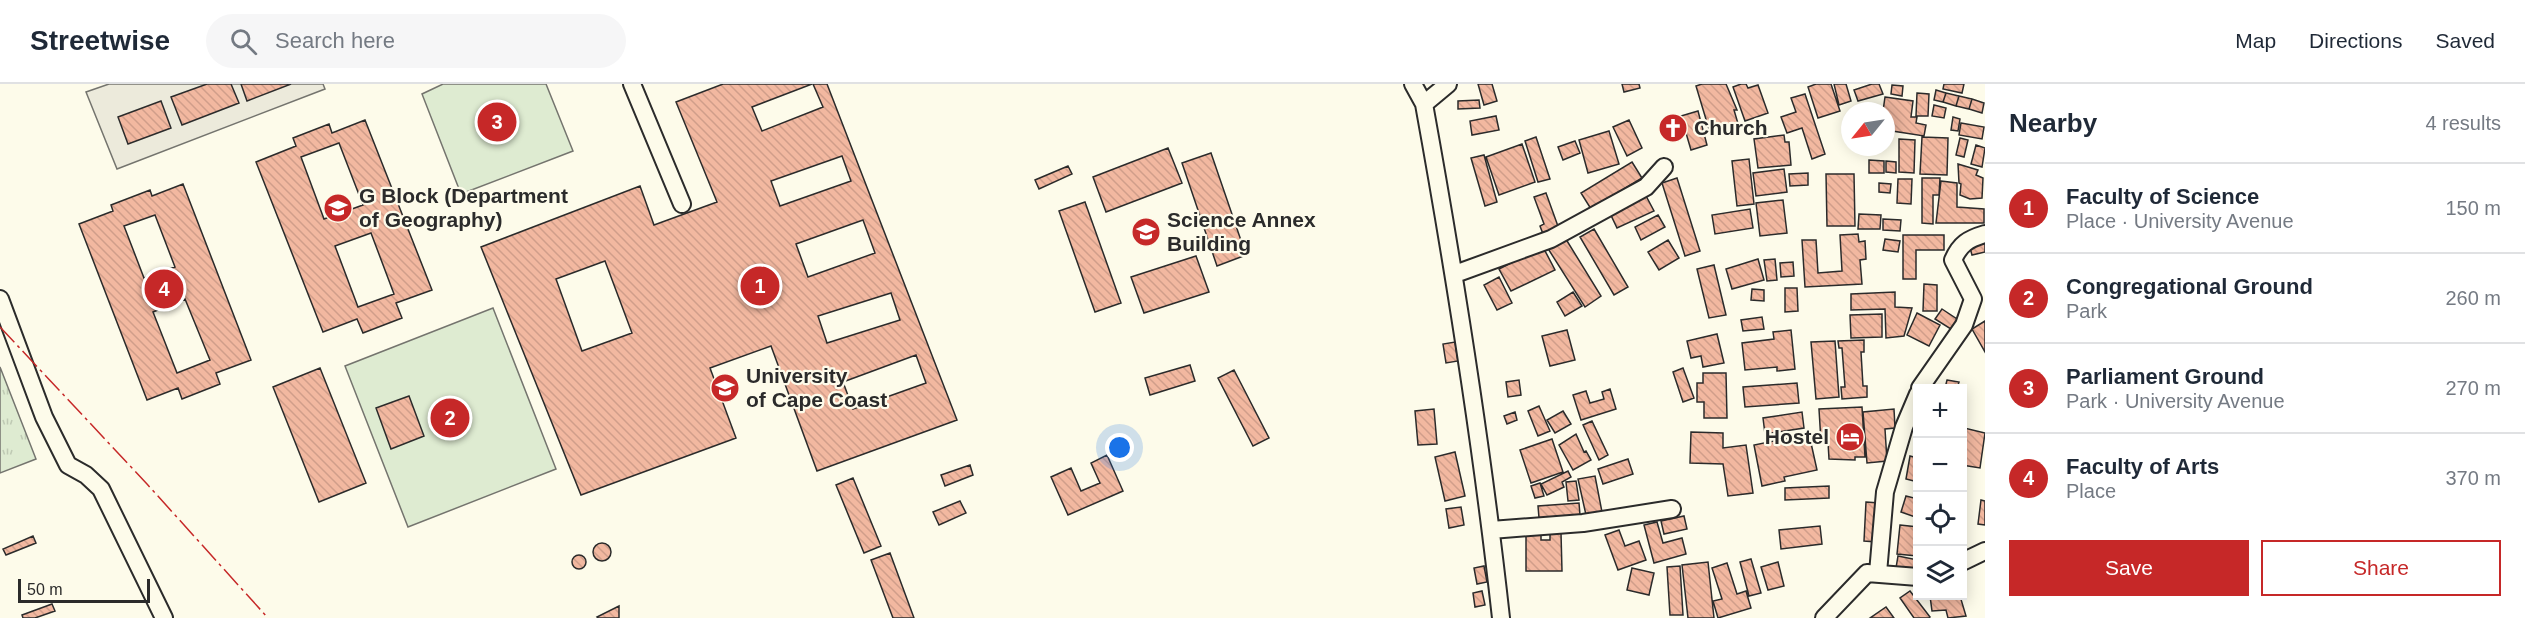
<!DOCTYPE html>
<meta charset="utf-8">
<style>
body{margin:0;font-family:Helvetica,sans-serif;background:#f6f6f7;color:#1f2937}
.controls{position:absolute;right:18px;bottom:18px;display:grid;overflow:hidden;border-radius:0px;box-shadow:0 3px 15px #0003}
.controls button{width:54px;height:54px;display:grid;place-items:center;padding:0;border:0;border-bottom:2px solid #e0e1e3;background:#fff;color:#1f2937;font:30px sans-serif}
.compass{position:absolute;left:1841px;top:18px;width:54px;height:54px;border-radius:50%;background:#fff;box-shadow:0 3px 15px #0003;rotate:240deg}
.scale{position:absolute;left:18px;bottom:15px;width:132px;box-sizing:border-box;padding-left:6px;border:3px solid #2b2b2b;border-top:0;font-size:16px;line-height:21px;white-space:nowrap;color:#2b2b2b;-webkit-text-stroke:4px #fdfbea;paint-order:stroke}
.you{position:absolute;left:1120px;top:364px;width:21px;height:21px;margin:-15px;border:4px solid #fff;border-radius:50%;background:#1a73e8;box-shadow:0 0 0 9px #1a73e833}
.badge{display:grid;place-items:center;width:39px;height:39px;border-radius:50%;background:#c62828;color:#fff;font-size:20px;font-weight:700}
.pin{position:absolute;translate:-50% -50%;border:3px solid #fff;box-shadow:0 2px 6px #0006}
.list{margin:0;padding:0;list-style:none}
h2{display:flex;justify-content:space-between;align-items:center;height:78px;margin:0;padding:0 24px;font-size:26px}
h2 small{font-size:20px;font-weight:400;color:#747a83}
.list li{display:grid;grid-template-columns:39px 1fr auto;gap:18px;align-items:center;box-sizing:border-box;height:90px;padding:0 24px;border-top:2px solid #e0e1e3}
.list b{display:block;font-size:22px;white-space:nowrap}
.list p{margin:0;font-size:20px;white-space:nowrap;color:#747a83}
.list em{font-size:20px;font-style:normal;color:#747a83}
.actions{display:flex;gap:12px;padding:18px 24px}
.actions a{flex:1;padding:14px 0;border:2px solid #c62828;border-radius:0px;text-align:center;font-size:21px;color:#c62828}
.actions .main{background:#c62828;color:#fff}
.icon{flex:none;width:33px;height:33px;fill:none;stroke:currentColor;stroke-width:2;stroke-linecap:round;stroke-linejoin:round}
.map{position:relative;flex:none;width:1985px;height:534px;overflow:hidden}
header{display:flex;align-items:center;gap:36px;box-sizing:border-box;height:84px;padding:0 30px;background:#fff;border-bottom:2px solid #e0e1e3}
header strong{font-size:28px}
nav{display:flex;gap:33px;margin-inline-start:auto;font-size:21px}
.search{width:420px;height:54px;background:#f6f6f7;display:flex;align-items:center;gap:15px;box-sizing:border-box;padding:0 21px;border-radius:33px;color:#747a83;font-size:22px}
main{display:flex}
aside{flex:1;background:#fff}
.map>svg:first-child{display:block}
.grass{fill:url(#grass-tufts);stroke:#74746e;stroke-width:1.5}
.park{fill:#deebd1;stroke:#74746e;stroke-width:1.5}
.parking{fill:#eceadb;stroke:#74746e;stroke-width:1.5}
.building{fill:url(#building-back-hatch);stroke:#2b2b2b;stroke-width:1.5;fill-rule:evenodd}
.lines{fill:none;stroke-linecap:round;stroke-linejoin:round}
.street-casing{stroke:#2b2b2b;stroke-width:20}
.street{stroke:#fdfbea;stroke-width:16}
.power{stroke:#c62828;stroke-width:1.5;stroke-dasharray:21 4.5 3 4.5;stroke-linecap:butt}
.labels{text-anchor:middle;stroke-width:4.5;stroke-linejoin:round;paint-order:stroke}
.poi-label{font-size:21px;font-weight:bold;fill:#2b2b2b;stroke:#fdfbea;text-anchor:start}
</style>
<header>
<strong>Streetwise</strong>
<div class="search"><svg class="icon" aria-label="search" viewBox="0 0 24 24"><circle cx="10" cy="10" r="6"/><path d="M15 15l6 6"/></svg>Search here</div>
<nav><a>Map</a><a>Directions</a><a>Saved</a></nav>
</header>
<main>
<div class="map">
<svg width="1985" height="534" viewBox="0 0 1985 534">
<defs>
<pattern id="grass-tufts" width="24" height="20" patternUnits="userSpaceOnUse" patternTransform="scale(1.5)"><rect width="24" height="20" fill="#deebd1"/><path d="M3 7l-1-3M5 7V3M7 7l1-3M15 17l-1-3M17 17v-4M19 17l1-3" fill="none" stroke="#bfcab4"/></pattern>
<pattern id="building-back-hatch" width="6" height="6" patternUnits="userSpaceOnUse" patternTransform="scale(1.5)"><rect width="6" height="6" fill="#f2b8a0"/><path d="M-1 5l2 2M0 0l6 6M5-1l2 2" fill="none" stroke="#d09e8a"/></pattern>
</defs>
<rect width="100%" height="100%" fill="#fdfbea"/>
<path class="grass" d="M0 283 36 375 0 389Z"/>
<path class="park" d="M443 0H546L573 67 461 110 422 10Z
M493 224 556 385 408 443 345 282Z"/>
<path class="parking" d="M109 0H323L325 5 117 85 86 8Z"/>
<path class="building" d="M207 0H231L239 19 182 41 171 13Z
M241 0H291L247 17Z
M723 0H812L752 23 762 47 823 23 813 0H827L957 336 817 387 771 262 710 284 736 354 581 411 481 163 640 102 654 141 717 118 676 18ZM842 72 851 97 780 122 771 97ZM863 136 875 169 808 193 796 160ZM605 177 632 249 582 267 556 195ZM891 209 900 236 827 259 818 232ZM916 271 926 299 853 325 843 298Z
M1478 0H1492L1497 17 1484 21Z
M1622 0H1639L1640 4 1624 8Z
M1702 0H1726L1737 26H1734L1739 43 1711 52 1696 2Z
M1741 0H1746L1748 4 1758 1 1768 29 1745 37 1733 3Z
M1816 0H1831L1840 27 1818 34 1808 3Z
M1834 0H1846L1851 17 1839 21Z
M1872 0H1879L1883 10 1858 17 1854 6Z
M1944 0H1964L1962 9 1943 5Z
M1892 1 1903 2 1902 12 1891 10Z
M1936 6 1946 9 1943 18 1934 16Z
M1917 9 1929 10 1928 32H1916Z
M1946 9 1959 12 1956 22 1943 18Z
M1805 10 1825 70 1812 75 1802 44 1787 49 1781 33 1796 28 1791 14Z
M1959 12 1972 15 1969 25 1956 22Z
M1885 13 1913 17 1911 33H1917L1916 39 1926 41 1924 52 1886 46V27H1883Z
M1972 15 1984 19 1982 29 1969 25Z
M1479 16 1480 24 1458 25V17Z
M161 17 171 44 128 60 118 33Z
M1934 21 1946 24 1944 34 1932 32Z
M1698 27 1707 61 1691 66 1681 32Z
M1496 32 1499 46 1472 51 1470 37Z
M1953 33 1960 35 1958 47 1951 46Z
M365 36 432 206 396 219 402 234 363 249 357 235 323 248 256 78 296 62 293 54 329 40 332 49ZM339 59 363 121 324 135 301 73ZM371 149 394 210 358 223 335 162Z
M1629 36 1642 64 1627 72 1613 43Z
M1961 39 1984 43 1982 55 1959 51Z
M1609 47 1619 80 1588 89 1579 56Z
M1784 51 1785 58H1789L1791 81 1758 84 1754 55Z
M1536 53 1550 95 1538 98 1525 57Z
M1922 53 1948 54 1947 91 1920 90Z
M1960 54 1968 56 1964 73 1956 71Z
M1899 55 1915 56 1914 89 1899 88Z
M1575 57 1580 69 1563 76 1558 63Z
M1522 60 1535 98 1499 111 1486 73Z
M1976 61 1985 64 1982 83 1971 80Z
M1168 64 1182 99 1106 128 1093 93Z
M1211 69 1246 171 1217 182 1182 79Z
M1484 71 1497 118 1485 122 1471 74Z
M1749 75 1754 120 1737 122 1732 77Z
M1869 76 1884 77V89H1869Z
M1886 77 1896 78V89L1886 88Z
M1632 78 1642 94 1591 125 1581 109Z
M1958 80 1978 86 1976 91 1983 94 1982 114 1970 115 1960 111 1961 100 1959 99Z
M1068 82 1072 90 1039 105 1035 96Z
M1784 85 1787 108 1756 112 1753 89Z
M1808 89V101L1790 102 1789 90Z
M1826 90H1854L1855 142H1827Z
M1677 94 1700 167 1685 172 1662 99Z
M1922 94H1940L1939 111H1933V140L1922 139Z
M1898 95H1912L1911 120 1897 119Z
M1941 97 1957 99V123L1984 125V139H1936Z
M1879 99 1891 100 1890 109 1879 108Z
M183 100 251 276 216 289 220 300 182 315 178 304 147 316 79 140 113 127 111 121 150 106 152 112ZM155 131 175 183 144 194 124 142ZM185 215 210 276 177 289 153 228Z
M1546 109 1559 145 1543 150 1540 142 1544 140 1534 113Z
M1645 110 1654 127 1617 144 1609 127Z
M1783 116 1787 149 1760 152 1756 119Z
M1085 118 1121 219 1095 228 1059 127Z
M1750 125 1753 144 1715 150 1712 131Z
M1859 130 1881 131 1880 145H1858Z
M1658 131 1665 143 1641 156 1635 143Z
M1883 135 1901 136 1900 147 1883 146Z
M1594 145 1628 203 1614 211 1580 153Z
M1858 150 1859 158 1865 157 1866 175 1860 176 1862 200 1805 203 1802 156H1816L1818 189 1842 187 1840 151Z
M1903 151H1944V166H1916V195H1903Z
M1564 152 1601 212 1585 223 1547 163Z
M1885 155 1900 157 1898 168 1883 166Z
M1668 156 1679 174 1659 186 1648 168Z
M1985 158V168L1972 171 1969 160Z
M1543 163 1555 186 1511 207 1499 185Z
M1196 172 1209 208 1144 229 1131 193Z
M1758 175 1764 196 1732 205 1726 185Z
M1775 175 1777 196 1767 197 1764 176Z
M1793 178 1794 192 1781 193 1780 179Z
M1714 181 1726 231 1709 234 1697 185Z
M1499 193 1512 219 1497 226 1484 201Z
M1924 200 1937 201V227H1923Z
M1785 204H1797L1798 227 1785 228Z
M1752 205 1764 206V217L1751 216Z
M1573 208 1582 222 1565 232 1557 218Z
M1895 208V223L1912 224 1904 252 1886 254 1885 225 1851 226V210Z
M1942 225 1960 237 1954 247 1935 235Z
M1917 229 1940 241 1929 262 1907 251Z
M1882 230V253L1851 254 1850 231Z
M1762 233 1764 245 1743 247 1741 236Z
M1985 237V268L1972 245Z
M1567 246 1575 276 1550 282 1542 252Z
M1791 246 1795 285 1777 287V283L1745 286 1742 259 1774 255 1773 248Z
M1717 250 1724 279 1703 283 1701 272 1691 274 1687 257Z
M1864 256V268H1861L1863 302H1867V313L1842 315 1841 303H1845L1842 264H1839L1838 257Z
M1835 257 1839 313 1816 315 1811 258Z
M1455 258 1458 277 1446 279 1443 260Z
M1190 281 1195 297 1150 311 1145 294Z
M320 284 366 399 319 418 273 303Z
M1683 284 1694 314 1683 318 1673 288Z
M1234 286 1269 354 1253 362 1218 294Z
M1703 289H1726L1727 334H1704V318H1697V299H1703Z
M1519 296 1521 311 1508 313 1506 298Z
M1947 296 1959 298 1957 304H1945Z
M1797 299 1799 319 1745 323 1743 303Z
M1610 305 1616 325 1581 336 1573 311 1586 307 1590 319 1604 315 1602 308Z
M409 312 424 352 391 365 376 324Z
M1539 322 1550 347 1538 352 1528 327Z
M1862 323 1865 373H1855V376L1829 375 1828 358H1821L1819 325Z
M1434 325 1437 360 1418 361 1415 327Z
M1894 325 1895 344 1885 345 1887 377 1867 379 1863 328Z
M1563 327 1571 340 1555 349 1547 336Z
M1515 328 1517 336 1507 340 1504 332Z
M1802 328 1804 344 1765 350 1763 334Z
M1592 337 1608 371 1599 376 1583 341Z
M1962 337 1965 338 1964 344 1985 349 1980 384 1962 381Z
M1691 348 1723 349V364L1746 361 1753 409 1728 412 1723 380 1690 379Z
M1576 350 1584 368 1586 367 1591 376 1573 386 1559 361Z
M1809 350 1817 386 1784 393 1785 397 1762 402 1754 361Z
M1552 355 1563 388 1531 399 1520 366Z
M1455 368 1465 412 1445 417 1435 373Z
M1107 371 1123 407 1068 431 1051 393 1071 384 1081 407 1100 399 1091 379Z
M1910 372 1918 374V398L1906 395Z
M1628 375 1633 390 1603 400 1598 385Z
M970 381 973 391 945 402 941 391Z
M1568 387 1571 393 1562 398 1564 403 1547 411 1541 400Z
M1595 392 1602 428 1586 431 1578 395Z
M853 394 881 462 864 469 836 401Z
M1576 397 1579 416 1568 417 1566 398Z
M1540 399 1544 412 1535 414 1531 402Z
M1829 402V414L1785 416V404Z
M1906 412 1918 415V434L1901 428Z
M1981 416 1985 417V441L1978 440Z
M960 417 966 429 939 441 933 428Z
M1866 418 1879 419 1876 458 1864 457Z
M1579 419 1580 431 1539 434 1538 422Z
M1461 423 1464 441 1449 444 1446 425Z
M1684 432 1687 445 1664 450 1661 437Z
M1657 438 1663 459 1682 454 1686 470 1654 479 1644 441Z
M1900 441 1918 443 1917 472 1897 470Z
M1820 442 1822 460 1781 465 1779 446Z
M1619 446 1625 462 1639 457 1646 476 1618 486 1605 451Z
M1526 449H1541V456H1550V449H1561L1562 487H1526Z
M33 452 36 459 6 471 3 465Z
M593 468a9 9 0 1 1 18 0a9 9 0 1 1-18 0Z
M890 469 914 534H893L871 476Z
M572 478a7 7 0 1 1 14 0a7 7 0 1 1-14 0Z
M1898 472 1918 476V488L1896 484Z
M1751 475 1761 509 1749 512 1740 478Z
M1708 478 1714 534H1688L1682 481Z
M1778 478 1784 502 1768 506 1761 483Z
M1727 479 1737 510 1746 507 1751 524 1718 534 1713 517 1722 515 1712 484Z
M1484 482 1487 498 1477 500 1474 484Z
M1680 482 1683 531H1670L1667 483Z
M1632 484 1654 489 1649 511 1627 506Z
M1482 507 1485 521 1475 523 1473 509Z
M1910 507 1930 533 1929 534H1914L1900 514Z
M1930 512H1960L1966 532 1948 534 1946 526 1932 527Z
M52 520 55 527 35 534H23L22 531Z
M619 522V534H598L597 533Z
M1886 523 1894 534H1870Z"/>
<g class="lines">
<g class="street-casing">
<path id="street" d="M632 0 682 120
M1413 0 1424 20C1455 191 1482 362 1501 534
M1424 20 1448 0
M1455 190 1551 155 1646 103 1664 83
M0 215 44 333 68 381 86 391 101 405 164 534
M1920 304 1964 241 1973 215 1953 176C1960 160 1968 155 1985 150
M1491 446 1583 439 1672 425
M1962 478 1985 467
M1878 489 1885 408 1904 343 1918 310
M1824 534 1867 489 1918 493"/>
</g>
<use href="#street" class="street"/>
<path class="power" d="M0 243 147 400 268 534"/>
</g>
<defs>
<g id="church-disc" transform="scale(1.5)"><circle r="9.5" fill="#c62828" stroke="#fdfbea"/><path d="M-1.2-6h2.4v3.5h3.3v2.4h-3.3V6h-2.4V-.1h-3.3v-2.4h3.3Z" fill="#fff"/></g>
<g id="school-disc" transform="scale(1.5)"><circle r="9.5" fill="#c62828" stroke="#fdfbea"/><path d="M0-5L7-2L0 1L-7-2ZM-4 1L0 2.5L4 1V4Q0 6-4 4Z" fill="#fff"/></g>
<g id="university-disc" transform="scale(1.5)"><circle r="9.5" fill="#c62828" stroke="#fdfbea"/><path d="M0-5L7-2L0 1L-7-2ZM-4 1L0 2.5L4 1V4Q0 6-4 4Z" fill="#fff"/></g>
<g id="hotel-disc" transform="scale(1.5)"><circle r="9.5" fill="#c62828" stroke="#fdfbea"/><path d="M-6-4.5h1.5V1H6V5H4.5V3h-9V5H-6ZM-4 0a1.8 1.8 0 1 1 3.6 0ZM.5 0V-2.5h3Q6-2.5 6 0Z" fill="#fff"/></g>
</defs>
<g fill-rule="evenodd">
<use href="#church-disc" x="1673" y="44"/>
<use href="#school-disc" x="338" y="124"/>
<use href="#school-disc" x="1146" y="148"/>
<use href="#university-disc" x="725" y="304"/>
<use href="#hotel-disc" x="1850" y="353"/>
</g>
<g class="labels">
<g class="poi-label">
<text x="1694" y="51">Church</text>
<text x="359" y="119">G Block (Department<tspan x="359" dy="24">of Geography)</tspan></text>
<text x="1167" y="143">Science Annex<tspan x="1167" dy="24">Building</tspan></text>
<text x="746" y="299">University<tspan x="746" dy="24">of Cape Coast</tspan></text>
<text x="1829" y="360" text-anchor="end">Hostel</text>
</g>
</g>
</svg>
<div class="controls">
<button>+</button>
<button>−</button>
<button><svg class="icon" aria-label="locate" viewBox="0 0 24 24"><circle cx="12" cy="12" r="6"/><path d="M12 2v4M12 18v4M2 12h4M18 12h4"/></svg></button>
<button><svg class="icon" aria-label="layers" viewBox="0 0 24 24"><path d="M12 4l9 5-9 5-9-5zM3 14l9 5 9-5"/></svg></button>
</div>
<svg class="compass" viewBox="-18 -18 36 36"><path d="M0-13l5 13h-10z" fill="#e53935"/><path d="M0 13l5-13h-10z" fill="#747a83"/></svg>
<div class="scale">50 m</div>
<div class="you"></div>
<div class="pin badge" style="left:760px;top:202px">1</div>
<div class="pin badge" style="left:450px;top:334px">2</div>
<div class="pin badge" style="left:497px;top:38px">3</div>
<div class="pin badge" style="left:164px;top:205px">4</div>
</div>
<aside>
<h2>Nearby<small>4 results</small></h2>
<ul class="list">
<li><span class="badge">1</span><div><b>Faculty of Science</b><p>Place · University Avenue</p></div><em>150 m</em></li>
<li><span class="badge">2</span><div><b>Congregational Ground</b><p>Park</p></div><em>260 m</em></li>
<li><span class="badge">3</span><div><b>Parliament Ground</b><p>Park · University Avenue</p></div><em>270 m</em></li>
<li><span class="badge">4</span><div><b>Faculty of Arts</b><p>Place</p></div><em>370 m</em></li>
</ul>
<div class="actions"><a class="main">Save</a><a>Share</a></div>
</aside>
</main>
